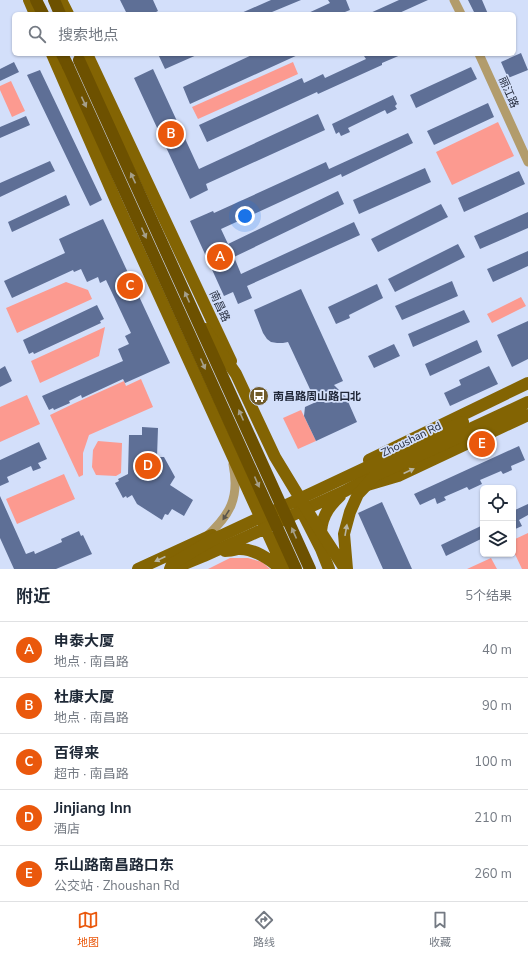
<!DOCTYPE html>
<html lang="zh">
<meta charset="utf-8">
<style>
body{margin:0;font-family:"Nunito Sans","Noto Sans SC",sans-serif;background:#f6f6f7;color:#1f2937}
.controls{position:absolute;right:12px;bottom:12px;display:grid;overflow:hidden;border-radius:6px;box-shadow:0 1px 3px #0004}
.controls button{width:36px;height:36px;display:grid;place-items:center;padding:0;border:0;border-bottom:1px solid #e0e1e3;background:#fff;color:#1f2937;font:20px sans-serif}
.you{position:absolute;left:245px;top:216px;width:14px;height:14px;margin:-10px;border:3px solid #fff;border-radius:50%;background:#1a73e8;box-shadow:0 0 0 6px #1a73e833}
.badge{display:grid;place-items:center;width:26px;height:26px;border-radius:50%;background:#ea580c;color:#fff;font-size:13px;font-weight:700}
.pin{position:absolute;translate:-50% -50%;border:2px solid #fff;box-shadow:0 1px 4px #0006}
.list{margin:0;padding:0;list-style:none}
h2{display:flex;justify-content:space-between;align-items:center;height:52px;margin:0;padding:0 16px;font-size:17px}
h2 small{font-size:13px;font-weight:400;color:#747a83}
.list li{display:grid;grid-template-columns:26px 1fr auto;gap:12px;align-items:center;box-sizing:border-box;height:56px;padding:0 16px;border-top:1px solid #e0e1e3}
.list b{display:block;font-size:15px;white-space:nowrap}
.list p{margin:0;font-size:13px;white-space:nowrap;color:#747a83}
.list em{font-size:13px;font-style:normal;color:#747a83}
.icon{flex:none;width:22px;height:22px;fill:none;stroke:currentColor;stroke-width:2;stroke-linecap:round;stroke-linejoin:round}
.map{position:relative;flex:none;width:528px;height:569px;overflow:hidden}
.search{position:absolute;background:#fff;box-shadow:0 1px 3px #0004;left:12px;right:12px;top:12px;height:44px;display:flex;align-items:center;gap:10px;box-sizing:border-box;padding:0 14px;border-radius:6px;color:#747a83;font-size:15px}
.sheet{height:332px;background:#fff}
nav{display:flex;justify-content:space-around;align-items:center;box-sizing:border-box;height:56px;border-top:1px solid #e0e1e3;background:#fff;font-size:11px;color:#747a83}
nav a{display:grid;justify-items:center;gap:2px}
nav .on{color:#ea580c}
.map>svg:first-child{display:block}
.green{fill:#fc9a90}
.building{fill:#5e6f96}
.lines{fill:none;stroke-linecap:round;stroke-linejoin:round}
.minor{stroke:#b29c6c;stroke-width:9}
.major{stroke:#836403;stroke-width:12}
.highway{stroke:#6d5100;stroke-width:12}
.major-bridge{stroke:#836403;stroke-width:12}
.highway-bridge{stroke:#6d5100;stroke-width:12}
.oneway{fill:#a59f8a}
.oneway2{fill:#b7b4a4}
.oneway3{fill:#5a554c}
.labels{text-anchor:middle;stroke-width:3.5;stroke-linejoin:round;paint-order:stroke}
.street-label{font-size:11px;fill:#1f2637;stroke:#d3dffa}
.poi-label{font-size:11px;font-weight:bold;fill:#1f2637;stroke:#d3dffa;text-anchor:start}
</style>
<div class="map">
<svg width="528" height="569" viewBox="0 0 528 569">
<rect width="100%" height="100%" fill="#d3dffa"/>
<path class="green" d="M293 62 298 74 198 119 192 107Z
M11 81 25 111 12 117 0 90V86Z
M498 122 514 156 452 185 436 152Z
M66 282 88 290 92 299 17 333 6 308Z
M521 297 526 306 492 323 487 314Z
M105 327 99 356 40 383 31 361Z
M141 379 153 407 89 435 83 453V475L79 477 50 415 75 403 124 381 126 386Z
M27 395 40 424 0 442V407Z
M301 410 316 441 298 449 283 418Z
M98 441 122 443 121 473 116 476 96 475 92 467 93 450Z
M64 474 75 499 17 524 6 499Z
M528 533V569H522L513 550V540Z
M230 558H248L262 562 270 569H208Z
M491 558 497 569H467Z"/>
<path class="building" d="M120 0H153L158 11 152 14H127Z
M271 0H301L272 12 273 14H239Z
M328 0H346L350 10 340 14H306L330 3Z
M399 0H428L397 14H368Z
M468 0H482L488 14H475Z
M521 53 528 70 508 78 501 62Z
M158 54H199L165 69Z
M254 54H300L190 104 183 87Z
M368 54H403L382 63V65L318 94 317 92 207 142 199 125 302 78 304 83 323 74 325 78 366 59 364 56Z
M14 62 19 72 0 81V69Z
M471 67 477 79 416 108 410 95Z
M153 69 199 169 318 114 325 130 206 184 208 190 190 199 134 78Z
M40 70 102 200 90 206 27 75Z
M393 95 397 104 395 106 397 109 387 114 385 110 348 128 350 132 341 136 339 132 336 134 332 124Z
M488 103 494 117 434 145 427 131Z
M26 116 30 125 0 138V127Z
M408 133 413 143 342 177 341 174 221 229 228 244 338 191 344 204 234 257 241 274 354 222 360 235 247 286 252 298 238 304 233 292 224 296 190 221 213 211 214 213 326 162 329 169Z
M50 161 55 171 0 197V183Z
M425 168 431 182 359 214 353 200Z
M519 171 525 184 464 212 458 198Z
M66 195 70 205 12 232 8 222Z
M441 204 448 217 378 252 371 239Z
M528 212V228L480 249 474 236Z
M103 219 170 363 125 383 123 379 82 398 81 395 69 401 70 403 54 410 53 408 49 410 42 396 123 361 118 349 129 344 125 336 131 333 106 280 100 283 98 277 87 282 81 269 74 272 73 270 12 298 4 281 65 253 59 239Z
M458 244 465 257 395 292 388 279Z
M528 251V266L493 282 487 269Z
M452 281 458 296 402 320 395 306Z
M377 284 383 298 349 315 350 318 336 324 328 307Z
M301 289 343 381 334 385 346 397 357 422 316 441 304 416 305 407 316 402 288 342 283 343H277L271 342 267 339 263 333 254 310Z
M97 305 104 319 100 321 101 323 34 354 33 352 29 354 23 340Z
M464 310 470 322 413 347 408 334Z
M528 321V359L512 367 497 335Z
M477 340 482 352 430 376 425 364Z
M394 344 400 356 374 368 368 356Z
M5 366 12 381 0 387V369Z
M489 366 498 384 450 406 444 393 461 385 459 380Z
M142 427 158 428 157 457H164L175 477 170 485 193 500 184 516 172 509 168 515 165 514 162 520 137 504 132 495 127 498 126 496 123 498 115 483 119 481 118 479 128 474 129 435H142Z
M39 442 47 459 38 463 41 468 33 471 31 466 7 477 9 482 0 486V460Z
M519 446 525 460 511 466 512 470 503 474 501 471 480 480 482 484 469 490 467 487 444 497 446 500 437 504 435 498 420 505 414 494Z
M0 496 26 554 34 551 35 554 62 542 61 539 79 531 81 536 83 535 92 554 56 569H14L0 538Z
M382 502 412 569H383L358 513Z
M528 504V515L519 520 522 526 513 530V507L515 510Z
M483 525V538L446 556 441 545Z"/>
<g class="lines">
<path class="minor" d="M454 0 461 14
M479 54 528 162
M206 537C230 515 240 498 233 464"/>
<path class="major" d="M29 0 35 14
M61 0 68 14
M52 54 117 203 284 569
M87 54 231 361
M457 435 528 402
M369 460 528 383
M364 486 398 476 528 415
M298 504 321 549 329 569
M321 539C320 520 327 508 340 496
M225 551C229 551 234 550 238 549 254 548 269 559 281 569
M138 569 212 535
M172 569 204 556 266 528 301 511 345 491 374 475"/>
<path class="highway" d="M36 0 43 14
M54 0 60 14
M62 54 68 66"/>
<path class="major-bridge" d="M205 329 236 374 275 457 315 523 345 569
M170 569 172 564 212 540 463 422
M347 569 344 534 350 512 358 494 376 475 468 433"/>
<path class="highway-bridge" d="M79 60 310 569
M68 66 296 569"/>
</g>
<defs><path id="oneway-solid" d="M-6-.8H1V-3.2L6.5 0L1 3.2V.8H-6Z"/></defs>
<g class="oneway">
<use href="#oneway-solid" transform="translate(84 102) rotate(65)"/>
<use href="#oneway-solid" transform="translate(133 178) rotate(-115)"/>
<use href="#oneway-solid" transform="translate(144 233) rotate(66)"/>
<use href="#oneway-solid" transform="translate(187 297) rotate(-114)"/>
<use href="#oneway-solid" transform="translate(203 364) rotate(66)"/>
<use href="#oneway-solid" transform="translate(241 415) rotate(-114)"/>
<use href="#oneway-solid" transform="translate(257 482) rotate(66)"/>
<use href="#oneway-solid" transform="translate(294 533) rotate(-114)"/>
</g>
<g class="oneway2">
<use href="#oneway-solid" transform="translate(409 471) rotate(-25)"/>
<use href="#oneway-solid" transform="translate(346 530) rotate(-80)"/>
<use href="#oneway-solid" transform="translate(160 559) rotate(155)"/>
</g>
<use class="oneway3" href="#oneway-solid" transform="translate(226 515) rotate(123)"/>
<defs>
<g id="bus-disc" transform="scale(1)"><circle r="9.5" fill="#705b2a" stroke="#d3dffa"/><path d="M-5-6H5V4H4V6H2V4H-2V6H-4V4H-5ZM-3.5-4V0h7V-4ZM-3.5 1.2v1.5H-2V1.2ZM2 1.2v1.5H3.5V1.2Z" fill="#fff"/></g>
</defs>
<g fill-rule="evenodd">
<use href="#bus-disc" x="259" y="396"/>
</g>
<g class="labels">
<g class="street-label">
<text transform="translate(509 92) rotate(66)" y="4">丽江路</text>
<text transform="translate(220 306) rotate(65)" y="4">南昌路</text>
<text transform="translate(411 439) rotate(-26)" y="4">Zhoushan Rd</text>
</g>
<g class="poi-label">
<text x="273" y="400">南昌路周山路口北</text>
</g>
</g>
</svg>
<div class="controls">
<button><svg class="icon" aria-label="locate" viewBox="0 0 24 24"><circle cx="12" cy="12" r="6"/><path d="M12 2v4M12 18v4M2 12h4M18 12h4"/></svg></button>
<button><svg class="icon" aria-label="layers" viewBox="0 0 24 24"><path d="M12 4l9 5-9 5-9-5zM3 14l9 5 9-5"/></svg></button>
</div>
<div class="you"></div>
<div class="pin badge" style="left:220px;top:257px">A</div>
<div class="pin badge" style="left:171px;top:134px">B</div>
<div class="pin badge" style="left:130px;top:286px">C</div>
<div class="pin badge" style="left:148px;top:466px">D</div>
<div class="pin badge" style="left:482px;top:444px">E</div>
<div class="search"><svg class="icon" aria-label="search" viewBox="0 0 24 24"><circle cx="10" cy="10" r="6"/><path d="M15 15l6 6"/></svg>搜索地点</div>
</div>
<section class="sheet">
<h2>附近<small>5个结果</small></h2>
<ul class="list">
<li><span class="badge">A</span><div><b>申泰大厦</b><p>地点 · 南昌路</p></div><em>40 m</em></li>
<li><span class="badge">B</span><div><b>杜康大厦</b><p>地点 · 南昌路</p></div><em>90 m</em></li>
<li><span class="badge">C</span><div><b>百得来</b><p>超市 · 南昌路</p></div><em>100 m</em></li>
<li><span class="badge">D</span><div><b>Jinjiang Inn</b><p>酒店</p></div><em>210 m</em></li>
<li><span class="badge">E</span><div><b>乐山路南昌路口东</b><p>公交站 · Zhoushan Rd</p></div><em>260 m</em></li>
</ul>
</section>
<nav>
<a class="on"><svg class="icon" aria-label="map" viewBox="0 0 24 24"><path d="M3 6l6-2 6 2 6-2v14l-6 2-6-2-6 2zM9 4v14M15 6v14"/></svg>地图</a>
<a><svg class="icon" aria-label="directions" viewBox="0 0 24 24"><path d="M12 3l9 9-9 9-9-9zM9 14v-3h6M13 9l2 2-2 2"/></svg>路线</a>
<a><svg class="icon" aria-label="saved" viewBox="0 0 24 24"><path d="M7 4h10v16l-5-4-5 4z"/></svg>收藏</a>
</nav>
